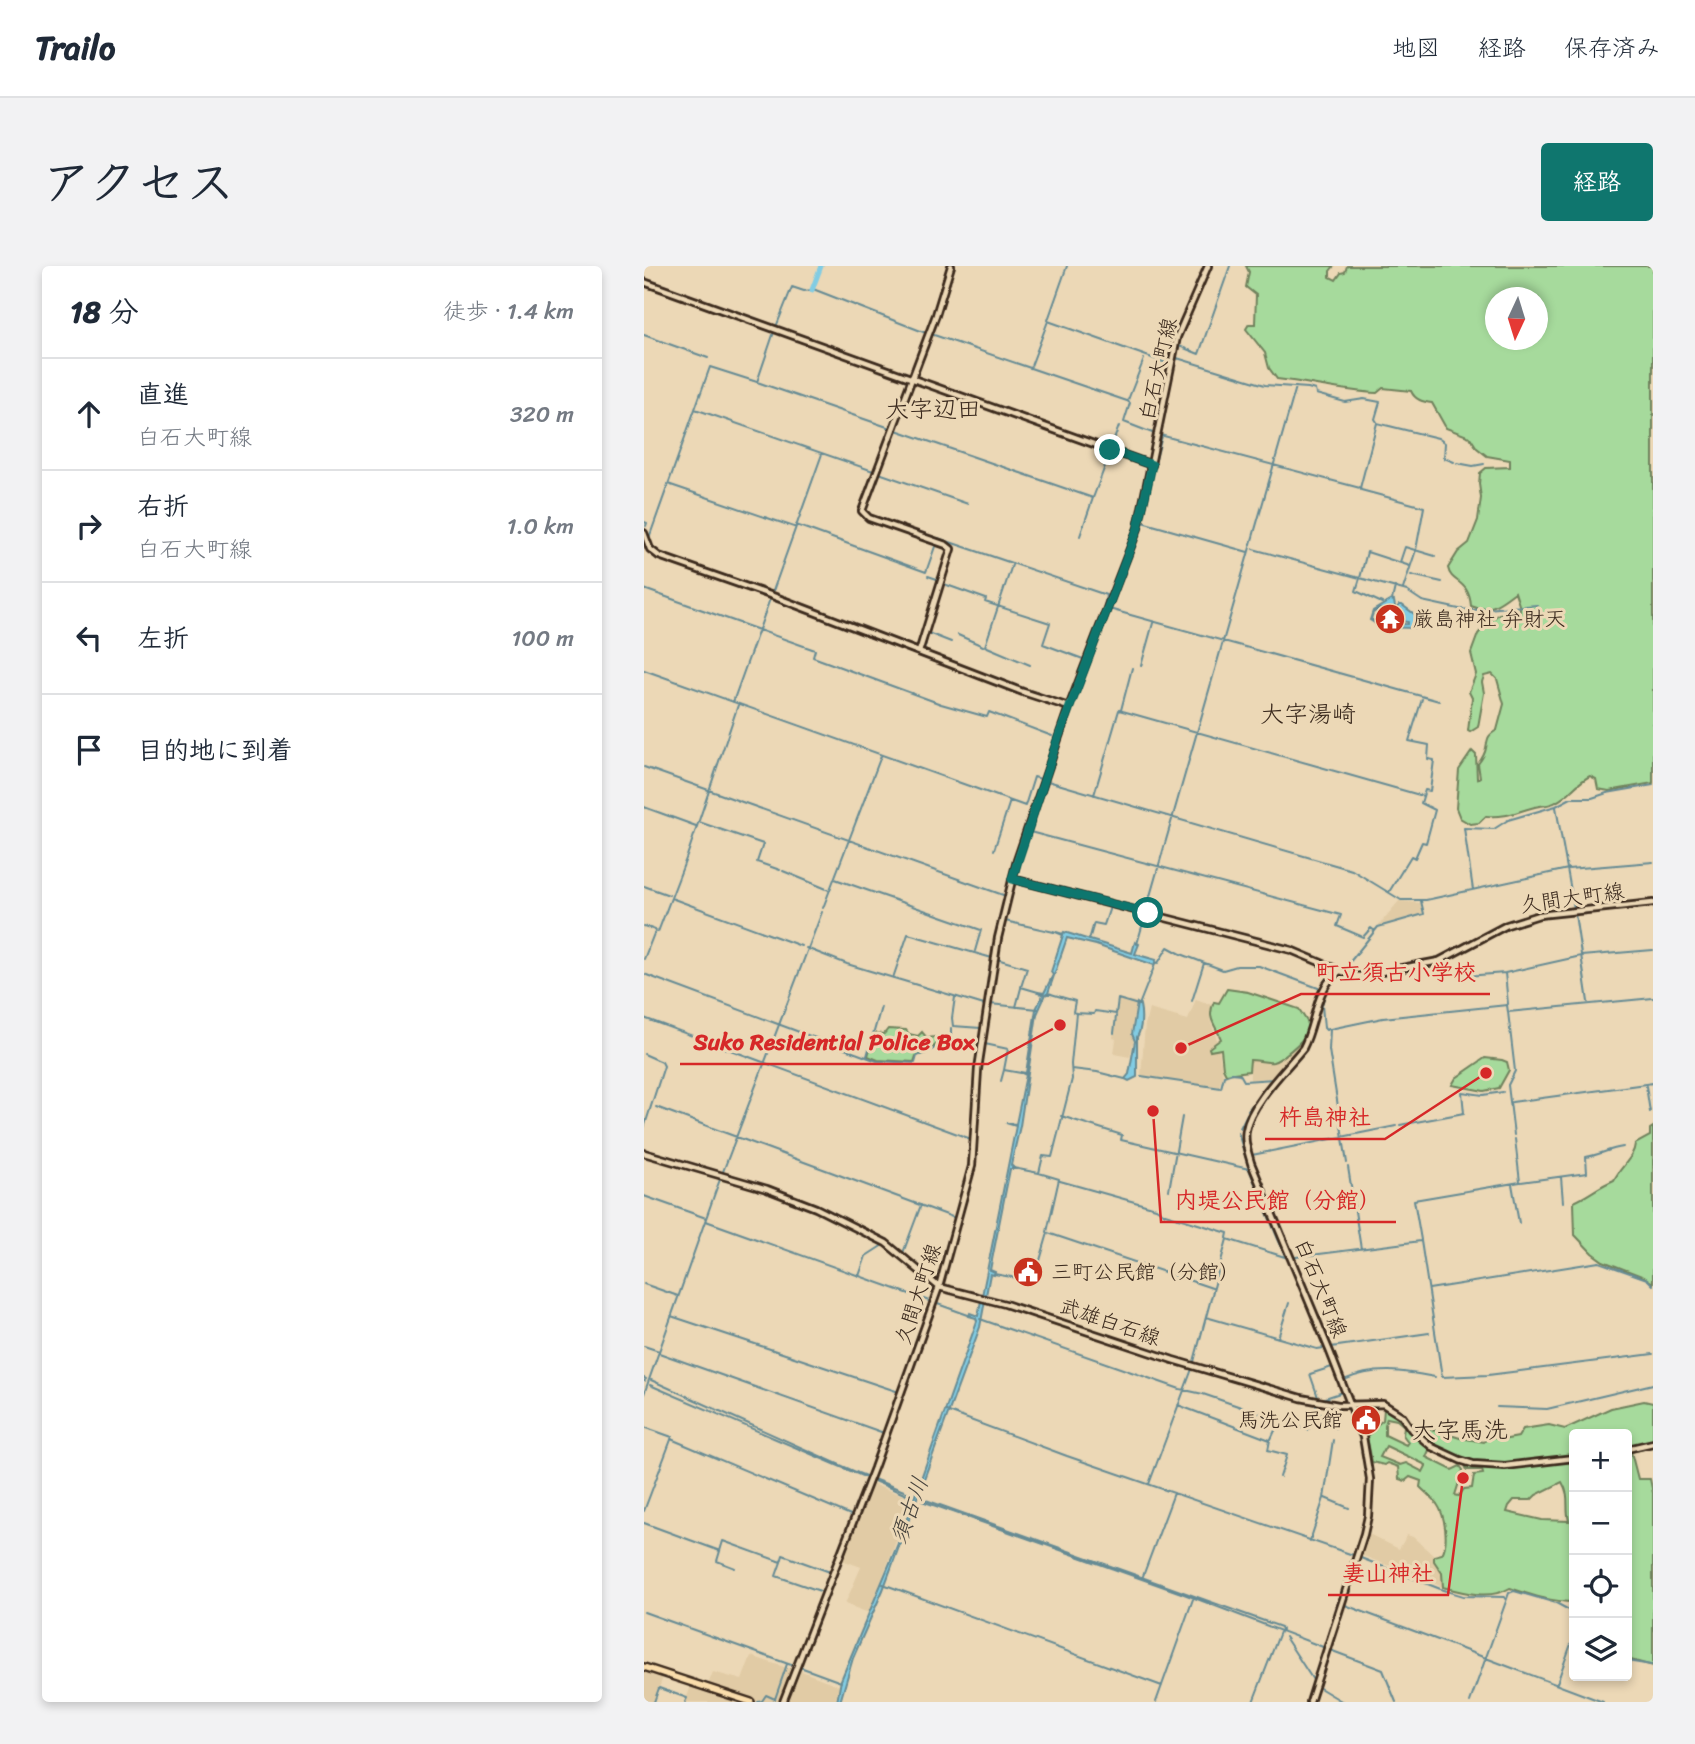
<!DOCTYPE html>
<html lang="ja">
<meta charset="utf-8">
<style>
body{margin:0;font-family:Sriracha,"Klee One",sans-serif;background:#f2f2f3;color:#1f2937}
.controls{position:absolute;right:21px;bottom:21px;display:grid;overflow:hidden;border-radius:7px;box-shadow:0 4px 10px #0003}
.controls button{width:63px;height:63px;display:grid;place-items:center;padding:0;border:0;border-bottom:2px solid #e0e1e3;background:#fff;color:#1f2937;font:35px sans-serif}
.compass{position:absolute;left:841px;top:21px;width:63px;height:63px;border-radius:50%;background:#fff;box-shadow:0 4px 10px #0003;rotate:184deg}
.stop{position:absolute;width:21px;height:21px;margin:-16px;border:5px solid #0f766e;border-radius:50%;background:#fff}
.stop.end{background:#0f766e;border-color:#fff;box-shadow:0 2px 7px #0008}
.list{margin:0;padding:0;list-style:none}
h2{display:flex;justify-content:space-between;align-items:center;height:91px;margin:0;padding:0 28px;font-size:30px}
h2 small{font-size:23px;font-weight:400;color:#747a83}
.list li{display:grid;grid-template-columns:46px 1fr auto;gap:21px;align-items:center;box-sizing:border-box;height:112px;padding:0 28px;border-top:2px solid #e0e1e3}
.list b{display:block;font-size:26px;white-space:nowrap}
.list p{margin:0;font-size:23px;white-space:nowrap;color:#747a83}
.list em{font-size:23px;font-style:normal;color:#747a83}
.icon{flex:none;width:38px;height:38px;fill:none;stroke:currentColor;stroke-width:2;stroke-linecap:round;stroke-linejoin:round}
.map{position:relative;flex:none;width:1009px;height:1436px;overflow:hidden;border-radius:7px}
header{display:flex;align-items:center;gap:42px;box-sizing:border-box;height:98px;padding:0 35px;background:#fff;border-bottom:2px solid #e0e1e3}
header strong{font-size:33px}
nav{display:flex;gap:38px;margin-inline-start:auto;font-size:24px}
.intro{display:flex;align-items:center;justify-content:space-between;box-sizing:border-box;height:168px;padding:0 42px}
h1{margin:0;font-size:49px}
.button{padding:18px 32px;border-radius:7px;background:#0f766e;color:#fff;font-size:24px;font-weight:700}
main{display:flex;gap:42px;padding:0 42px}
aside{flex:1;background:#fff;border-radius:7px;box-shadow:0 4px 10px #0003}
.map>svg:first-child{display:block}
.built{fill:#e1cba5}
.green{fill:#a6da9c;stroke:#70825d;stroke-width:2;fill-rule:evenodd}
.water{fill:#82cce3;stroke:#668b94;stroke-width:2}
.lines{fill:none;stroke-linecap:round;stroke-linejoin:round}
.stream{stroke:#668b94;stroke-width:2}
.river{stroke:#82cce3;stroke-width:5}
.secondary-casing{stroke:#3b2a1e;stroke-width:10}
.primary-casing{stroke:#3b2a1e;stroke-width:10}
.secondary{stroke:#ecd8b6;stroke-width:4.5}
.primary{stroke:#faddab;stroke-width:5}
.route{stroke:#0f766e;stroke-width:9}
.labels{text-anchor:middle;stroke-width:6;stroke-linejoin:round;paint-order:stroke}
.street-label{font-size:21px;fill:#3b2a1e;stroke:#ecd8b6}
.poi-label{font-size:21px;fill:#3b2a1e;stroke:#ecd8b6;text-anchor:start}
.water-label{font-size:23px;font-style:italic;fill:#46423c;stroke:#ecd8b6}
.quarter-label{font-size:24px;fill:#3b2a1e;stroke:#ecd8b6}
.leader{fill:none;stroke:#d62828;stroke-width:2.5}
.callout-dot{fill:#d62828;stroke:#ecd8b6;stroke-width:2.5}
.callout-label{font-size:23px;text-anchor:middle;font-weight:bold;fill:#d62828;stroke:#ecd8b6;stroke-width:6;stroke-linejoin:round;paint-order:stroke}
</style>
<header>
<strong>Trailo</strong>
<nav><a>地図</a><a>経路</a><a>保存済み</a></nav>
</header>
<div class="intro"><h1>アクセス</h1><a class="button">経路</a></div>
<main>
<aside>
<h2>18 分<small>徒歩 · 1.4 km</small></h2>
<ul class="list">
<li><svg class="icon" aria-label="ahead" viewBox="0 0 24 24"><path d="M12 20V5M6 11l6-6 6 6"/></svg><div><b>直進</b><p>白石大町線</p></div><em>320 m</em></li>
<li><svg class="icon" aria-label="right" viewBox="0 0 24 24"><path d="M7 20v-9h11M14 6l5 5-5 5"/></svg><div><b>右折</b><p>白石大町線</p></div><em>1.0 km</em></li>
<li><svg class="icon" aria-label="left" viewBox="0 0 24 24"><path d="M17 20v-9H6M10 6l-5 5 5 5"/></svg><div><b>左折</b></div><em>100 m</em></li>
<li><svg class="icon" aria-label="arrive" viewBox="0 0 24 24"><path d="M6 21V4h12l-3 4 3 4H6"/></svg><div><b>目的地に到着</b></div></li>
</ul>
</aside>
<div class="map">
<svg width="1009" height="1436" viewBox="0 0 1009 1436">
<rect width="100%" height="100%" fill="#ecd8b6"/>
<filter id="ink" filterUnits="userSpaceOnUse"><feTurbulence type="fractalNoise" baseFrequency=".0143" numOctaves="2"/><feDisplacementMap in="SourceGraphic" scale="14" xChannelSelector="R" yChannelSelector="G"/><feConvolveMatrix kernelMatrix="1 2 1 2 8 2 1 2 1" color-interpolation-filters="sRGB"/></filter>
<g filter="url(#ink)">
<path class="built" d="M755 635 777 637 779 648 734 660Z
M474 732 492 736 487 769 490 772 486 791 470 788 472 773 469 772Z
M552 733 568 739 566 753 573 774 579 809 575 821 497 810 501 759 505 743 544 754Z
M655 778V785L633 811 606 814V793L639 791 649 780Z
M228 1218 268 1233 225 1347 201 1338 217 1301 198 1294Z
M723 1267 755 1283 763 1269 769 1271 790 1290V1296L798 1307 799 1321 717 1289Z
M107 1390 149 1404 136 1436H117L63 1421 69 1406 98 1414Z
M0 1404 19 1411 10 1436 0 1434Z
M155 1404 196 1420 191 1436H142Z
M47 1420 80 1431 99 1436H41Z"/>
<path class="green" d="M602 0H690L686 5V11L692 14 697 7 701 6 703 0H1009V517L965 525 954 523 952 513 946 510C932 517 926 529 912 536 907 539 902 539 896 540 874 544 866 552 842 550L835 557 826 558 816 552 812 542 815 504 828 485 832 489 833 513 836 511 834 498C837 494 841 488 842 482 844 472 843 470 853 464L860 438 853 413 848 408 840 410 838 416 840 427 834 461 826 466 824 465 828 432 825 426 832 408 827 387 834 368 844 356 855 348 863 347 875 350 876 342 871 326C858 336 844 348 827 340 825 313 807 318 804 302L814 286 825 277 834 254 837 232 835 218 836 207 842 202 866 201V194L843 190 833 182 826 171 802 162 788 137C779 136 771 134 767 125L739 122 733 127C699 125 667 117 633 113L625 102 621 87 602 63 605 58H611L612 29 602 21 605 6ZM852 32H894V74H852Z
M583 723 604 726 655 743 664 757C664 760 663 764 662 768 659 775 637 794 629 796 622 797 613 794 606 794L605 805 582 808 579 802 577 783 566 785 565 782 577 773C572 759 562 753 570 736L575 737Z
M244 763 262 764 265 768 274 770 278 766 283 772 291 771 294 777 282 787 272 790 270 796 234 794 224 790 230 767 240 768Z
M841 792 858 794 863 796 865 804 855 822 840 825 808 819 812 812Z
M1009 861V1017L1000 1011 959 995 948 987 931 969 930 936C944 930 955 920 970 914 976 901 990 892 991 878L1006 870V863Z
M1000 1135 1009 1137V1181L987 1186 994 1213H1006L1009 1227V1400L983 1393V1168H930V1336C908 1336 887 1329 866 1322 846 1334 821 1327 799 1321L798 1307 790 1295V1290L798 1288C805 1276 801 1249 793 1238 788 1232 781 1226 776 1221L777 1215 766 1211 761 1215 755 1213 754 1201 743 1197 740 1199 728 1196 723 1171 728 1163 739 1154 740 1143 746 1142 767 1157 816 1172 840 1176 845 1169 858 1174 874 1171 879 1163 905 1159 921 1163 967 1142ZM743 1152 753 1154 760 1160 759 1169 764 1176 762 1179 741 1169V1159ZM742 1180 782 1199V1200L779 1206 762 1197 756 1199 736 1191ZM786 1182 820 1197 823 1204H838L839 1208 830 1209 828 1222 820 1223 815 1230 811 1229 819 1204 816 1200 808 1204 782 1191ZM918 1216C927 1231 921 1239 925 1255L898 1254 863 1246 865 1240 870 1234H887L892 1229Z"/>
<path class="water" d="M747 334 750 335 751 341 747 347 736 343 729 347 727 353 737 359 764 358V356L757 355 749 348 755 339H758L773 350 769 362 737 361 726 354 729 345Z
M409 665 419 668 420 666 488 687 491 676 495 678 491 688 512 694 510 699 452 679 423 672 404 727 408 728H402L393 748 376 860 367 899 371 903H366L346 1004 351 1006 350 1009 346 1008 336 1061 239 1324 209 1392 196 1436H193L197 1414 253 1280 333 1055 332 1052 325 1050 326 1047 334 1050 372 860 362 857 372 858 382 809 376 806 382 807 392 743 399 729 394 726 400 727 409 709 407 706 419 669Z
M493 737 496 739C498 748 498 763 493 771V811L485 815 481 813 485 808 491 775 488 768Z"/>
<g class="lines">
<path class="stream" d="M169 23 282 67
M404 54 423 0
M132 61 148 21 160 25 168 24
M130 66 113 116 66 101 5 272 6 278 16 287 128 327 270 382
M287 68 483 135 486 137 480 156 511 168
M0 69 64 92
M526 94 528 83 534 84 535 80 555 88 586 0
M387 100 404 55 525 98
M530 100 533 92 621 119 664 122 671 124 672 128 701 136 720 133 736 136 731 153 733 156
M113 116 449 232 466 187
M484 134 500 93
M51 143 324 238
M516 169 716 222 733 157 794 172 801 177 800 192 810 196
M467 182 475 160
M813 197 829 200 840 198
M508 209 518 170
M507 215 498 256 604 286
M24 218 150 261
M716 222 717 224 780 241 772 284 759 323
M0 256 3 257 2 260
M152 259 282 306 294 272 462 329 460 341
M436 270 449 232
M609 283 716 312 712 325 738 337
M756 296 761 281 791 290
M368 299 341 380 386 399
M766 300 723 286 716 312 763 325 778 335 815 343 829 344 893 339
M767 309 798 316
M284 310 296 314 300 318 342 333 341 336 406 357 399 378 439 393
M0 323 171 384 169 391 297 438 343 451 345 446 408 470
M129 325 178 188
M748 334 751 321
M465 343 795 435
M314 369 339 380
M280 385 284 367 307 376
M497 400 509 357
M0 404 381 540 390 511 708 604 757 634H782L924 603 1009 596
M89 436 127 330
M477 444 488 402
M0 501 362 630
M450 529 475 444 779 530
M0 541 52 560
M912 541 930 642
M55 556 119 578 113 596 136 604
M386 566 697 649 693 660 719 671 727 662 731 665
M350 584 366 535
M139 605 185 624
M191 613 337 664 331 685
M0 620 25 629
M829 624 820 562 850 563 864 554 912 540 927 532H948L963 527 1009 519
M745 626 767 590 771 592 778 576 782 577 791 544 777 537 781 524 786 525 790 494 784 493 785 479 765 475 778 433
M27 632 157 680
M367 632 361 655 410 666
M179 642 237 490
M502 644 652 121
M931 648 944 736
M0 660 11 664
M445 674 450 657 460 659 466 641
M493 678 501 650
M162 682 203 698 340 739
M0 693 11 665 14 666 43 590 94 439
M353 693 383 702 377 721 394 726
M511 696 514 697 524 681 537 688 579 704 593 700H615L677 723
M705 697 734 661 780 648 777 635
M861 707 864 738
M0 708 233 795 271 797 273 790C285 787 295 779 307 774V762
M822 710 861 707 937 690 1009 684
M249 712 264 668 348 692
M682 725 678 739 680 762 682 764 685 763
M311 731 308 752 309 760 337 762
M548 735 560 697
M346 738 394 743
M495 739 512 696
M372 741 377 722
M432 747 450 748 451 745 472 748 474 733 494 739
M0 752 327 873 332 799
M343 764 341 778 364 783 360 804 377 807
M470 767 472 750
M0 788 18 796 20 800 0 862
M223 790 237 741
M428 803 453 806 481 813
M497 810 577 822 580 810 588 807 596 808 600 815 630 813
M357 815 360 804
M1002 820 1006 846
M868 836 1009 817
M12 841 311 952
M604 844 622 823
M417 850 478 869 477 874 605 903 641 990
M756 859 820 847 818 826 839 829 859 826
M596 862 603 848
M594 867 605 902
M870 869 864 819 871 805 864 746 1009 732
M608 889 752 860
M703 897 685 784 686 763 739 752 863 739 864 746
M704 901 717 983
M369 902 395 907 415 913 403 966
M395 907 399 890 408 891 428 813 427 798 432 747 429 746 431 735 407 728
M917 911 919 936
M416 915 512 942 521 948 584 967 583 972
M877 916 943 907 942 891C955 889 965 883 979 881
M868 918 875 957
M525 924 538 851
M0 930 62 952
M62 955 327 1050
M777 974 770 934 876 916 871 873
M259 987 277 939
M350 1008 390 1015 404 967 568 1022
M215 1010 222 990 239 979
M0 1018 34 1030
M785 1023 955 996 1003 1013 1009 1019
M27 1050 255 1126
M562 1051 673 1083 785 1067
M336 1053 536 1123 559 1128 664 1164 673 1138
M634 1072 645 1037
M0 1080 15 1085
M15 1087 240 1167
M690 1087 700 1114C731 1100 760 1105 791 1111
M688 1101 666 1108 675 1134 699 1126
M0 1112 2 1113
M7 1114 214 1207 265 1227
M0 1115H1
M6 1119 265 1230
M0 1128 72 924 178 646
M534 1139 626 1174 624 1184 643 1189 636 1211
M853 1141 903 1143 1009 1118
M302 1145 423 1190 709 1289 799 1324 819 1330 860 1331 862 1334
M670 1147 693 1152 695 1142
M0 1161 28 1171 0 1245
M691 1162 693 1152
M27 1173 209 1250
M627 1173 634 1158
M505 1218 548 1103 583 973 644 992 777 975 798 1111 844 1109 1009 1088
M681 1232 705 1242
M279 1233 637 1361 638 1364
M278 1235 540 1328 679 1381
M0 1257 76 1285 79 1275 137 1296 139 1289 186 1306
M666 1275 680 1232 689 1174
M76 1285 73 1295 91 1302
M137 1296 132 1310 179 1326
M499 1310 530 1227
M239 1318 518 1420
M701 1339 959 1436
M0 1346 150 1400
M641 1371 669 1414
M686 1384 739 1404 752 1436
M983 1395 1007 1399
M156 1401 197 1416
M913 1417 927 1378 930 1379
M674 1421 699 1436
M0 1435 3 1436
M10 1436 15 1422 43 1432 41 1436
M114 1436 118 1435 122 1429 131 1433 143 1398
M512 1436 549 1333
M609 1436 636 1366
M826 1436 865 1327 870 1325 912 1337 925 1344"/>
<path class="river" d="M168 24 177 0"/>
<g class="secondary-casing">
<path id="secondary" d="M0 16 508 199
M0 267 6 283 15 290 126 329 379 426 425 441
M275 386 307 283 302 279 225 252 218 245 292 49 307 0
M369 613 647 684 706 709 716 710 795 695 863 659 895 649 1009 637
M0 887 123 923 172 942 242 977 295 1021 361 1038 529 1094 657 1132 694 1139 739 1138 758 1150 767 1163 788 1181 816 1194 829 1198 861 1200 930 1192
M983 1183 1009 1177
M139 1436 230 1202 295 1021 328 900 334 803 354 672 373 594 425 441 494 262 533 71 564 0
M666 1436 720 1268 724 1250 726 1213 719 1171 686 1086 607 897C604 886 600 876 602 864 606 838 642 803 659 782 672 758 671 720 696 705"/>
</g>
<g class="primary-casing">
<path id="primary" d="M0 1401 107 1436"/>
</g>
<use href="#secondary" class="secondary"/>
<use href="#primary" class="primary"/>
</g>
</g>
<g class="lines" filter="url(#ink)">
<path class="route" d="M466 184 508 199 494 262 413 475 368 613 504 647"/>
</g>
<defs>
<g id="temple-disc" transform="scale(1.575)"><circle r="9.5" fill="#c8321e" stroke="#ecd8b6"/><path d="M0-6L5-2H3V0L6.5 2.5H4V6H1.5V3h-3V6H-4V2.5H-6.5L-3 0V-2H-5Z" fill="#fff"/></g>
<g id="civic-disc" transform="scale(1.575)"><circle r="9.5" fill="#c8321e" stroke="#ecd8b6"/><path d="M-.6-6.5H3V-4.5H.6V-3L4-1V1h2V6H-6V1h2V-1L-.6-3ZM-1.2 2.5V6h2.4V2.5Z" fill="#fff"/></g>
</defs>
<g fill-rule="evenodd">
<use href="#temple-disc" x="746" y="353"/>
<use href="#civic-disc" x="384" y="1006"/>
<use href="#civic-disc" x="722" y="1154"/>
</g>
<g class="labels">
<g class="street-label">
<text transform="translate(514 103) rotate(-77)" y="7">白石大町線</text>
<text transform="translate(928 632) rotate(-8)" y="7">久間大町線</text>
<text transform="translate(677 1022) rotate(68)" y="7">白石大町線</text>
<text transform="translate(274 1028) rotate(-72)" y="7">久間大町線</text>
<text transform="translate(466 1056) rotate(19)" y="7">武雄白石線</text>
</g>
<g class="poi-label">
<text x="769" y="360">厳島神社 弁財天</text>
<text x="407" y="1013">三町公民館（分館）</text>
<text x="699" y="1161" text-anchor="end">馬洗公民館</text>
</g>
<g class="water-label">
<text transform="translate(265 1244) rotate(-70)" y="8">須古川</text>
</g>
<g class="quarter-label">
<text x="289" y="151">大字辺田</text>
<text x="664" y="456">大字湯崎</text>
<text x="816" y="1172">大字馬洗</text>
</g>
</g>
<path class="leader" d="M537 782L657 728H846M416 759L344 798H36M842 807L741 873H621M509 845L517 956H752M819 1212L804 1329H684"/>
<g class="callout-dot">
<circle cx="537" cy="782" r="7"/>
<circle cx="416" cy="759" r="7"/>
<circle cx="842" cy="807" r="7"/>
<circle cx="509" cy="845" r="7"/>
<circle cx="819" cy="1212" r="7"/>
</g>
<g class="callout-label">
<text x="752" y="714">町立須古小学校</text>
<text x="190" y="784">Suko Residential Police Box</text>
<text x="681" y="859">杵島神社</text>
<text x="634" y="942">内堤公民館（分館）</text>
<text x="744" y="1315">妻山神社</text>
</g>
</svg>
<div class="controls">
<button>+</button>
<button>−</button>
<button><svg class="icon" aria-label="locate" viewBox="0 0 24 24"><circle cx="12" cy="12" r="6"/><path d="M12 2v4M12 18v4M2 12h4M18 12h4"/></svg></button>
<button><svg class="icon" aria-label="layers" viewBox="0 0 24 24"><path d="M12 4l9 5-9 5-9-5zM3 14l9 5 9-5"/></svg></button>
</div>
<svg class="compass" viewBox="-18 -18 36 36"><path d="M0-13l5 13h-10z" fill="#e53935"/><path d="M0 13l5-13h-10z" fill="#747a83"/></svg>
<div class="stop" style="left:504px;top:647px"></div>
<div class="stop end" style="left:466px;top:184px"></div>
</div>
</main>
